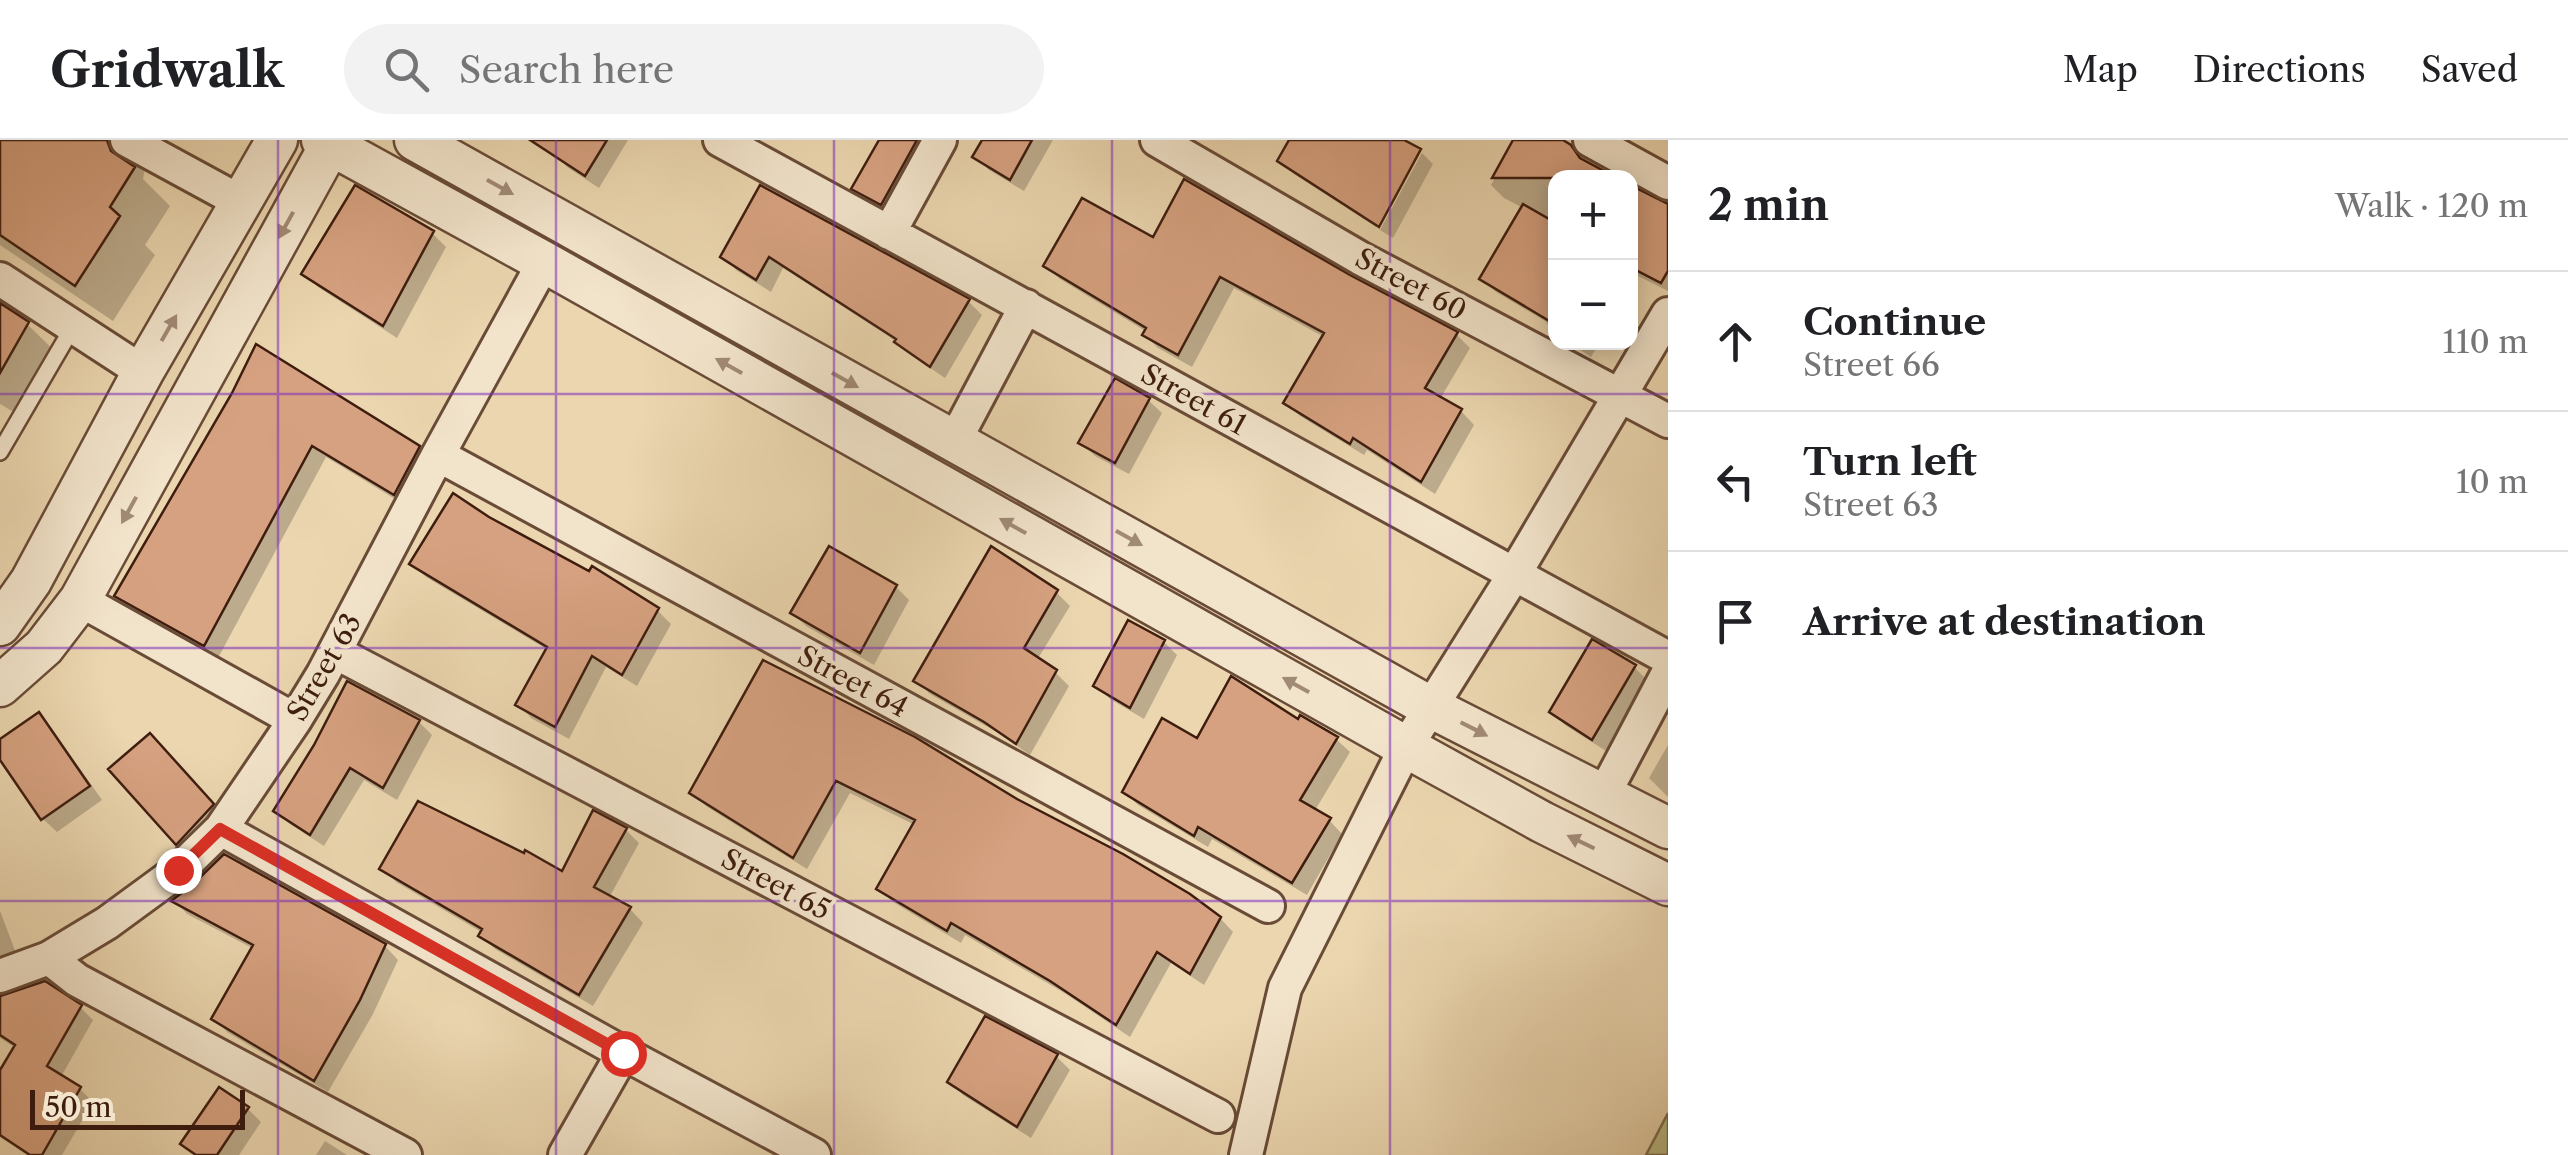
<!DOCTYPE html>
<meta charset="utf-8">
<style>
body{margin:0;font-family:"Libre Caslon Text",serif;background:#f2f2f2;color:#202124}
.controls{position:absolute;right:30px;top:30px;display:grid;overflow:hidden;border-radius:20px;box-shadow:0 5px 25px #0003}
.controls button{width:90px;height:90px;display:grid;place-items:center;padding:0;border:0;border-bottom:2px solid #e0e0e0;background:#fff;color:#202124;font:50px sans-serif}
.scale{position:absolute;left:30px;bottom:25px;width:215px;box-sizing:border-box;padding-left:10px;border:5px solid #3e1d0f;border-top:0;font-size:28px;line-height:35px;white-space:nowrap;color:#3e1d0f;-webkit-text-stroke:8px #f2e4cb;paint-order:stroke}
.stop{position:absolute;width:30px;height:30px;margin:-22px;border:8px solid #d93025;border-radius:50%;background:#fff}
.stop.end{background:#d93025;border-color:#fff;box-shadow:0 2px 10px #0008}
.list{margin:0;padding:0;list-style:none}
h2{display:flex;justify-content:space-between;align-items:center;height:130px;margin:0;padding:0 40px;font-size:42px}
h2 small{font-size:32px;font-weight:400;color:#757577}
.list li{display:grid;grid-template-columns:65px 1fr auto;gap:30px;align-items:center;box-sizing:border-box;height:140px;padding:0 40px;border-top:2px solid #e0e0e0}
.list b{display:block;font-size:38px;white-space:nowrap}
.list p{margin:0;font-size:32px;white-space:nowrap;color:#757577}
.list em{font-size:32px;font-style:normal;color:#757577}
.icon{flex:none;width:55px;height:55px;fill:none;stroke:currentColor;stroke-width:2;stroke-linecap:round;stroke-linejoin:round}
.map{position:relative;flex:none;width:1668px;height:1015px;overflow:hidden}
header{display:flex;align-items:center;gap:60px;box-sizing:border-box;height:140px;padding:0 50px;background:#fff;border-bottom:2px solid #e0e0e0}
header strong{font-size:48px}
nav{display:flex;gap:55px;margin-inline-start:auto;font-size:35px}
.search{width:700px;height:90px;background:#f2f2f2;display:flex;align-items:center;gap:25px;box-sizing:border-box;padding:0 35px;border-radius:55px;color:#757577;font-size:38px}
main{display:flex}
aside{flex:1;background:#fff}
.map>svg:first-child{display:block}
.green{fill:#bbbd88;stroke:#7c6d4c;stroke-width:2.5}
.shadow{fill:#0003}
.building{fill:#d6a180;stroke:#3e1d0f;stroke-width:2.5}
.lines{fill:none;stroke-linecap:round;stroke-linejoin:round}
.service-casing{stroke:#694b37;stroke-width:20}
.minor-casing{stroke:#694b37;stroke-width:38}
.tertiary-casing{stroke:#694b37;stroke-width:45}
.service{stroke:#f2e4cb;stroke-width:15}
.minor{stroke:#f2e4cb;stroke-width:32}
.tertiary{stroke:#f2e4cb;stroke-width:40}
.oneway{fill:#a18a76}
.route{stroke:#d93025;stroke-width:12}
.grid{fill:none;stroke:#7b2cbf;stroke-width:2.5;stroke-opacity:0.55}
.labels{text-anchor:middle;stroke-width:8;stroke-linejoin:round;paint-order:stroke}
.street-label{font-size:28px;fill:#3e1d0f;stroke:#f2e4cb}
</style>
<header>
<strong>Gridwalk</strong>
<div class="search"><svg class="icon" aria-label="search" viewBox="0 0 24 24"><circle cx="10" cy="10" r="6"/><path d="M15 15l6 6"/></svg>Search here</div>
<nav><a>Map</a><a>Directions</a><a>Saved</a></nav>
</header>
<main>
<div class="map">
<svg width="1668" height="1015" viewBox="0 0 1668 1015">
<rect width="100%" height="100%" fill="#ebd6af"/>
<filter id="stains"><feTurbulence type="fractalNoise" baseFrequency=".002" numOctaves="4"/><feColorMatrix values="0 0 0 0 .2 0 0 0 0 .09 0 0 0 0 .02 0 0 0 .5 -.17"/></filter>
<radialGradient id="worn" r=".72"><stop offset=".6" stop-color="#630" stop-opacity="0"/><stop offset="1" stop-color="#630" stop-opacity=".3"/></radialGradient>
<path class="green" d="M1668 973V1015H1646Z"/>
<path class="shadow" d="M0 0H164L154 19 145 28 143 39 170 66 145 105 155 115 113 181 0 105Z
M561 0H628L599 48 567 27 554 13Z
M881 0H939L895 77 868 62 854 49Z
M985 0H1053L1024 51 989 30 975 17Z
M1292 0H1398L1421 12H1416L1376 87 1294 34 1280 21Z
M1516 0H1556L1584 23 1556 38V194L1545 181 1496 152 1482 139 1523 68 1504 58 1491 45Z
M1422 13 1433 24 1393 98 1380 90Z
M1630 47 1668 66V151L1638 136 1630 149Z
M761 48 969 162 982 175 945 238 911 215 899 203 783 128 771 152 736 130 723 116Z
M432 93 446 107 397 198 318 147 304 134Z
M1154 100 1349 137 1456 194 1470 208 1440 259 1461 271 1474 285 1435 354 1367 310 1364 315 1300 276 1286 262 1324 197 1234 148 1192 227 1158 208 1145 195 1147 192 1060 139 1046 125Z
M0 158 64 220 29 281 0 264Z
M1568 202H1600L1591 217Z
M234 254 418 308 432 322 408 367 326 317 218 518 130 469 117 455Z
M1148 260 1162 273 1129 334 1095 316 1082 303Z
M488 380 657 470 671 484 637 546 606 527 569 599 531 578 518 564 548 510 426 437 412 424Z
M896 447 909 460 874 525 806 486 793 473Z
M1056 452 1070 466 1037 520 1055 532 1069 546 1030 615 1000 594 930 554 916 540Z
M1164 502 1177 515 1144 579 1110 559 1096 545Z
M764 523 1220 778 1233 792 1204 845 1171 823 1130 897 1066 854 965 795 961 803 893 762 879 749 915 685 850 653 807 729 706 666 692 652Z
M1634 527 1647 540 1606 611 1565 585 1552 572Z
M39 576 52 589 102 660 57 692 43 679 0 616V602Z
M419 582 432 595 397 660 364 640 324 706 290 684 276 670Z
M1299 582 1336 599 1350 612 1314 672 1329 680 1342 694 1307 755 1212 699 1208 707 1138 665 1125 652 1198 601Z
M1668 605V657L1649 638Z
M163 610 226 679 191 717 112 629Z
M626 690 639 703 609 758 630 769 643 783 593 866 495 809 481 796 483 793 396 742 383 728 563 734Z
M175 761 385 806 398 820 373 874 328 952 227 892 214 878 254 809 187 774Z
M0 771 19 821 0 828Z
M0 860 80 867 93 880 61 937 80 949 93 962 62 1015H27L0 997V935L16 908 0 898Z
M1056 916 1070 930 1031 998 963 955 950 941Z
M248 969 261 982 239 1015H195L184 1003Z
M325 1001 347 1015H316Z"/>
<path class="building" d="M0 0H107L111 11 135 27 110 67 120 76 75 146 0 95Z
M530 0H607L585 36Z
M879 0H917L881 65 851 49Z
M982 0H1032L1010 40 972 17Z
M1289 0H1404L1421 9 1379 87 1277 21Z
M1513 0H1563L1571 5 1580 18 1617 38H1492Z
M1184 39 1350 135 1458 192 1425 248 1462 269 1421 342 1353 298 1350 304 1283 263 1324 193 1220 137 1178 215 1142 195 1146 188 1043 126 1082 58 1153 97Z
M355 45 434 91 383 186 301 134Z
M760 45 970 159 930 227 894 202 896 199 769 117 756 140 720 117Z
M1630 45 1668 64V131L1661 143 1630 127Z
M1523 64 1556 83V185L1479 139Z
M0 163 29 182 0 233Z
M256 204 420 306 394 355 312 306 204 506 114 456 232 253Z
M1115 238 1150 258 1115 323 1078 303Z
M453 353 489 377 589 431 592 426 659 468 622 535 592 516 555 587 515 565 547 507 409 424Z
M829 406 897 445 860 513 790 473Z
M991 406 1058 450 1024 508 1057 530 1016 604 984 582 913 541Z
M1128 480 1165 500 1130 568 1093 546Z
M1592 499 1636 525 1592 600 1549 572Z
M763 520 915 597 1017 659 1123 714 1190 754 1221 777 1190 834 1157 812 1116 885 1050 841 951 783 947 791 876 749 915 680 836 641 793 718 689 653Z
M1231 536 1298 579 1300 575 1338 597 1300 660 1331 678 1292 743 1198 687 1194 696 1122 652 1162 578 1197 598Z
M347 541 420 580 383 648 350 628 310 695 273 671 314 605Z
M39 572 90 646 41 680 0 620V599Z
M150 593 214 664 176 705 108 629Z
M418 661 524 713 525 710 562 731 593 670 627 688 594 747 631 767 579 855 478 796 482 789 379 729Z
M224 714 386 804 360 860 314 941 211 879 253 805 171 761 192 745Z
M45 841 82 865 47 926 81 947 42 1015H30L0 995V930L15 905 0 895V856Z
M985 876 1058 914 1017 987 947 942Z
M219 947 249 967 217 1015H196L180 1004Z"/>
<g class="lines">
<g class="service-casing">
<path id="service" d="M0 312 74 185"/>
</g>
<g class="minor-casing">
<path id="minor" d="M127 0 241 62
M720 0 1668 518
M1157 0 1360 118 1668 281
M1590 0 1668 43
M889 93 940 0
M0 139 143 232
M955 300 1026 166
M438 315 1268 766
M80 460 295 580
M335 512 1218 976
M1604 654 1668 533
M221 689 623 913 814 1015
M49 818 77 840 405 1015
M0 836 49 818 107 783 178 731 221 689 295 580 323 534 438 315 544 122
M565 1015 623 913
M1246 1015 1285 848 1406 607 1515 433 1668 174"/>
</g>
<g class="tertiary-casing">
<path id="tertiary" d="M322 0 544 122 1406 607 1542 682 1668 745
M415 0 1432 568 1668 688
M0 485 31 441 143 232 277 0
M0 546 44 507 80 460 333 0"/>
</g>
<use href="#service" class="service"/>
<use href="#minor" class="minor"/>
<use href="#tertiary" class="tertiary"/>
</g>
<defs><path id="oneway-solid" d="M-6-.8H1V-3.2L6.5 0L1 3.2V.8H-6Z" transform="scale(2.5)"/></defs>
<g class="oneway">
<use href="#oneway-solid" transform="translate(500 47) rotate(29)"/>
<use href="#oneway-solid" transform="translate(286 85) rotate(119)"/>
<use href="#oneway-solid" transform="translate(169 188) rotate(-60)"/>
<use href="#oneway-solid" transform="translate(729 226) rotate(-151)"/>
<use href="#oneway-solid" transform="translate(845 240) rotate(29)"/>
<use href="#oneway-solid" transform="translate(129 370) rotate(119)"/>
<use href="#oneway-solid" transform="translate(1013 386) rotate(-151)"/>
<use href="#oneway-solid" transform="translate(1129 398) rotate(29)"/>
<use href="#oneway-solid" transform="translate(1296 545) rotate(-151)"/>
<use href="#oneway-solid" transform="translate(1474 589) rotate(27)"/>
<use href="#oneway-solid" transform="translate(1581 702) rotate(-154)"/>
</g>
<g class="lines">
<path class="route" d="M178 730 220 689 623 913"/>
</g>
<path class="grid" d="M278 0V1015M556 0V1015M834 0V1015M1112 0V1015M1390 0V1015M0 254H1668M0 508H1668M0 761H1668"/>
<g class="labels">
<g class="street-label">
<text transform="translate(1411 144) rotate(28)" y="10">Street 60</text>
<text transform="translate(1194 259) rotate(29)" y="10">Street 61</text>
<text transform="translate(324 527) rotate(-60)" y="10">Street 63</text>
<text transform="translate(853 541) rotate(28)" y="10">Street 64</text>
<text transform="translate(776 744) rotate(28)" y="10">Street 65</text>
</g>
</g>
<rect width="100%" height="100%" filter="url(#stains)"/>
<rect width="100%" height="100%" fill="url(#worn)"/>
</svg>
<div class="controls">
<button>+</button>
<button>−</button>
</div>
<div class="scale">50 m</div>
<div class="stop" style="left:623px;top:913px"></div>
<div class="stop end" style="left:178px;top:730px"></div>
</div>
<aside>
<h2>2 min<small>Walk · 120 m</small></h2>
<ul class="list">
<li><svg class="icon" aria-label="ahead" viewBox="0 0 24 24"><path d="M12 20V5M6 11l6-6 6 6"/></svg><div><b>Continue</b><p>Street 66</p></div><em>110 m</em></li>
<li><svg class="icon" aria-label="left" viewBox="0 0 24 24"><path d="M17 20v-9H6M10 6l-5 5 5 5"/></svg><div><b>Turn left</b><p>Street 63</p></div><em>10 m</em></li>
<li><svg class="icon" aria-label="arrive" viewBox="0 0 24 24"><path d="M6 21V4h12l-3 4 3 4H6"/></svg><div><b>Arrive at destination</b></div></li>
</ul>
</aside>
</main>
